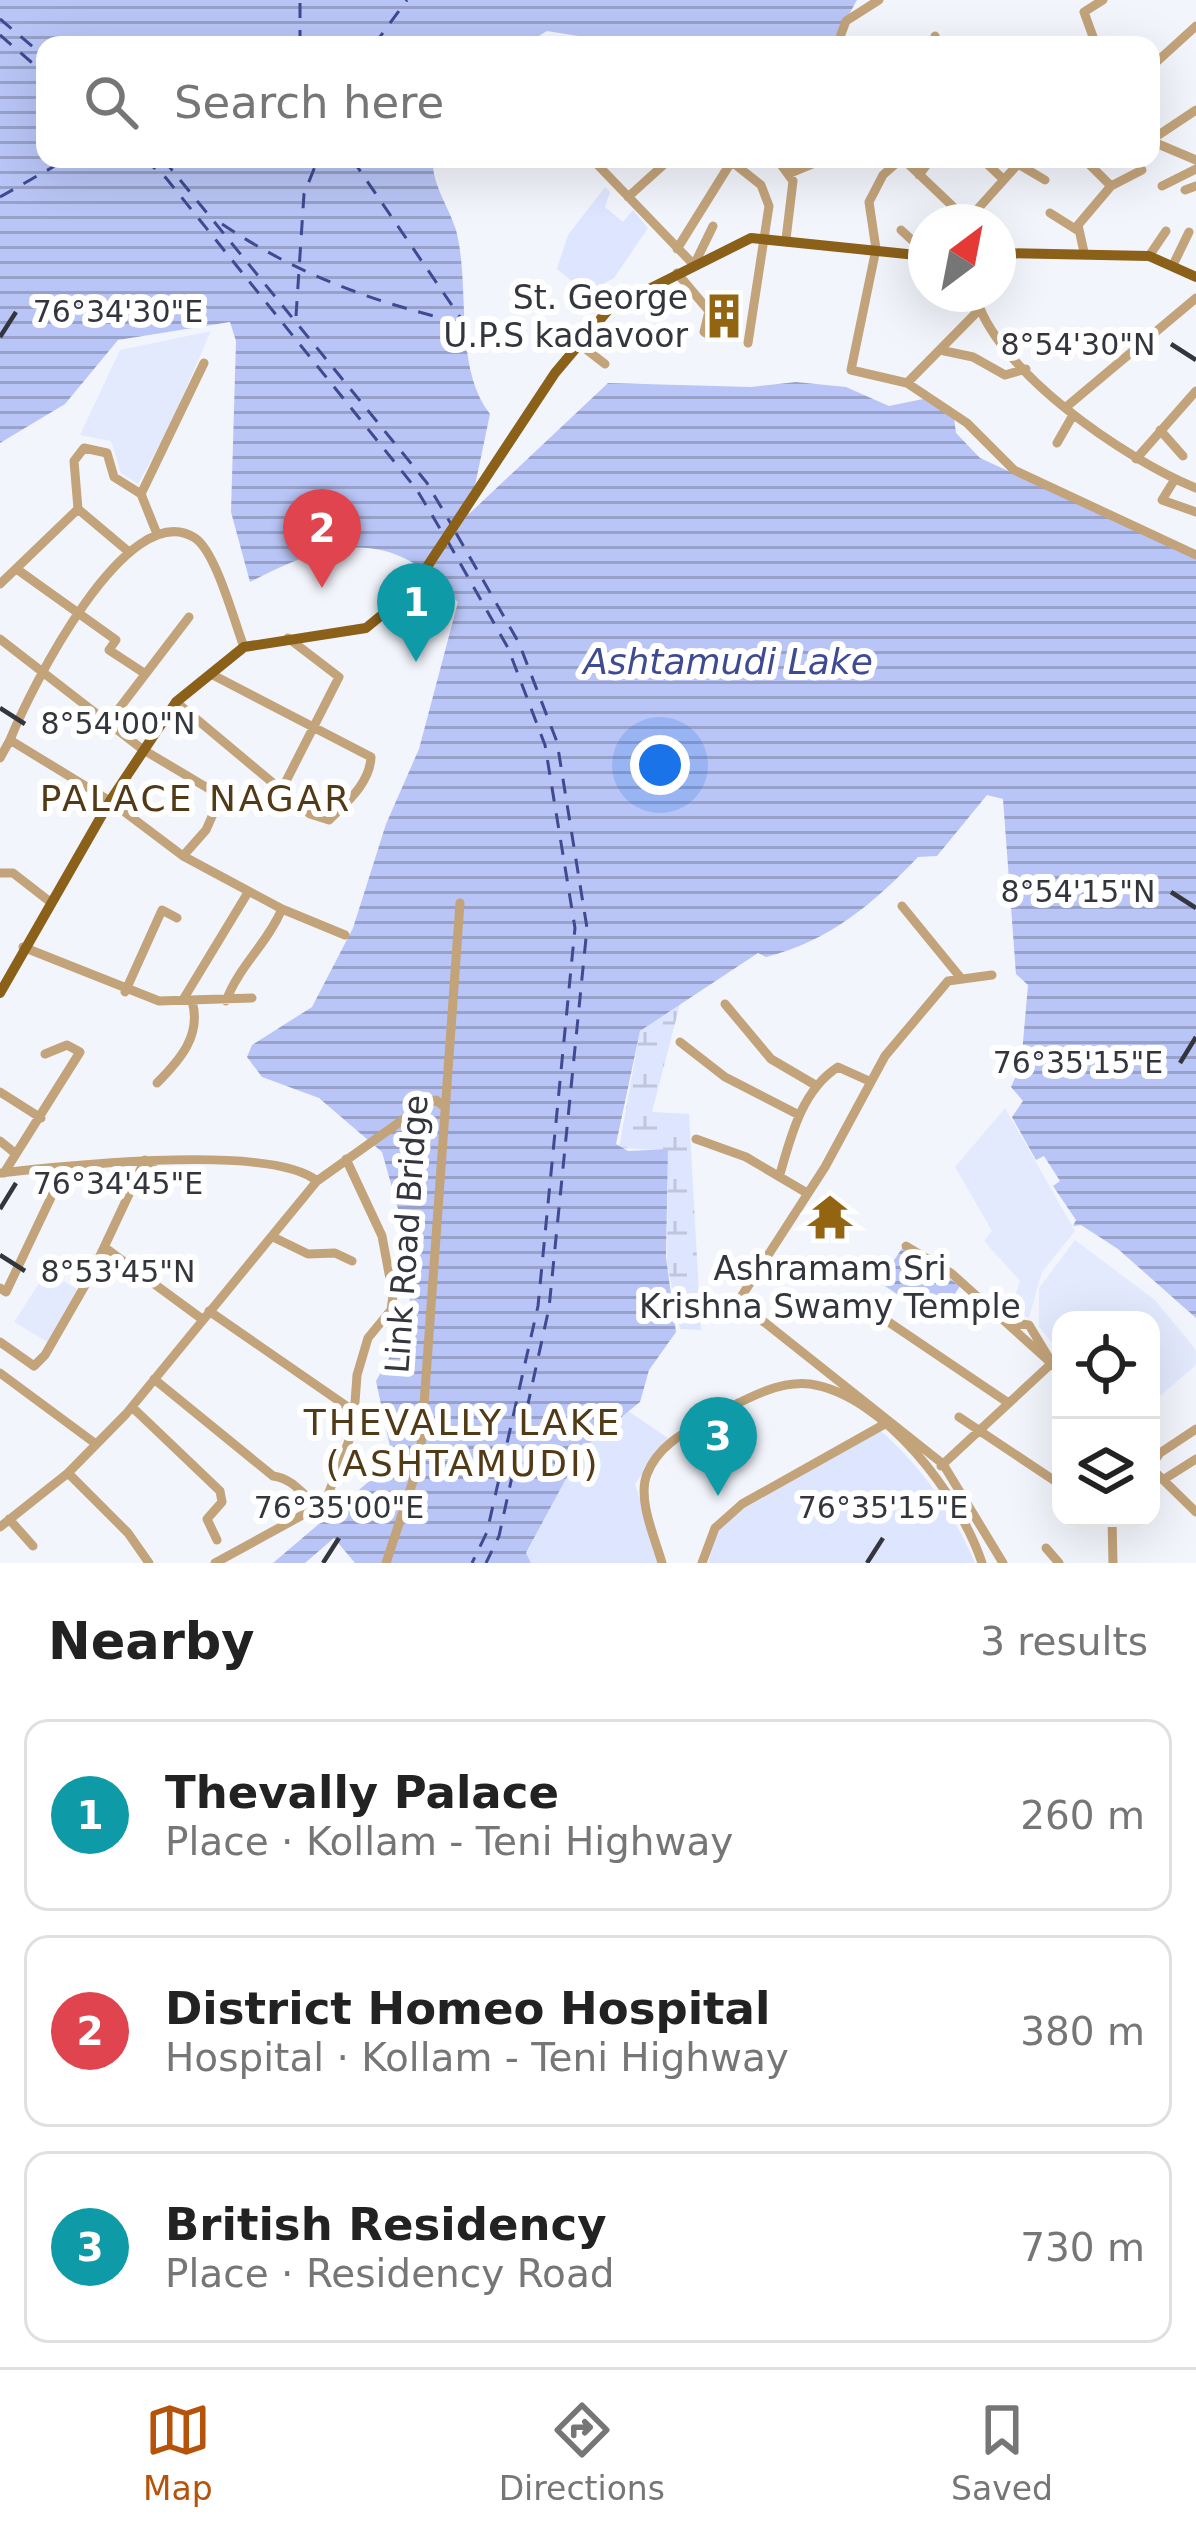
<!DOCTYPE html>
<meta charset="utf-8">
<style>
body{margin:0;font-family:"DejaVu Sans",sans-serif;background:#f2f2f2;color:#222}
.controls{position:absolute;right:36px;bottom:36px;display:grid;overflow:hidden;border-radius:24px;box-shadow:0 12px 48px #0002}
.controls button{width:108px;height:108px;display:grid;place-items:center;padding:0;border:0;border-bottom:3px solid #e0e0e0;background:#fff;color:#222;font:60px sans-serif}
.compass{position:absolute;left:908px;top:204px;width:108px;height:108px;border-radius:50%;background:#fff;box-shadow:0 12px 48px #0002;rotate:32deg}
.you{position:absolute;left:660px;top:765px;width:42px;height:42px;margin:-30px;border:9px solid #fff;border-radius:50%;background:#1a73e8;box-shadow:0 0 0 18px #1a73e833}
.badge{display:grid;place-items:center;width:78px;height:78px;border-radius:50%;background:#b45309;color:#fff;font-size:39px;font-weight:700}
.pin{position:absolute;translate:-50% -99px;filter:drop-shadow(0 3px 6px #0008)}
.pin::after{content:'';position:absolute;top:63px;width:42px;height:36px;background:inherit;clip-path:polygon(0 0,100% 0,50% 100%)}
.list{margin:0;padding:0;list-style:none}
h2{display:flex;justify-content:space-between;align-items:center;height:156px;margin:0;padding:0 48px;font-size:51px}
h2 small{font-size:39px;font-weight:400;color:#767676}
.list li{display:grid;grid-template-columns:78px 1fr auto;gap:36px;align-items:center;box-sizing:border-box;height:192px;margin:0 24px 24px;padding:0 24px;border:3px solid #e0e0e0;border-radius:24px}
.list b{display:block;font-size:45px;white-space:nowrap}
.list p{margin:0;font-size:39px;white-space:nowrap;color:#767676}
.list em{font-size:39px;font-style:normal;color:#767676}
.icon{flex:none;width:66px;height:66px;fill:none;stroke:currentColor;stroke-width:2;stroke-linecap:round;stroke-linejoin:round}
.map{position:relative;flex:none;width:1196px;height:1563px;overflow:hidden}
.search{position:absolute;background:#fff;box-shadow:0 12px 48px #0002;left:36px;right:36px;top:36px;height:132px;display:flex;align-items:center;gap:30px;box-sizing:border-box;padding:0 42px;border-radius:24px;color:#767676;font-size:45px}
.sheet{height:804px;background:#fff}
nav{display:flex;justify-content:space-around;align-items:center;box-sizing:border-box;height:168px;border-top:3px solid #e0e0e0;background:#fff;font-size:33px;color:#767676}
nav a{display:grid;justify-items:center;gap:6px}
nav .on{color:#b45309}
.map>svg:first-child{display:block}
.built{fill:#e4eafe}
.green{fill:#dee5fe}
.wetland{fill:url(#wetland-marsh)}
.water{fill:url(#water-rules)}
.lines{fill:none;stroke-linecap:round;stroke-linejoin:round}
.ferry{stroke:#3e4a91;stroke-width:3;stroke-dasharray:15 12;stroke-linecap:butt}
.minor{stroke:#c2a37a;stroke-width:9}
.major{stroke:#8b6019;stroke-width:10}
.ticks{fill:none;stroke:#34363e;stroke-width:4.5}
.labels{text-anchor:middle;stroke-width:12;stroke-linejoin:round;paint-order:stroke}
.poi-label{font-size:33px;fill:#34363e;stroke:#fff;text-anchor:end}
.street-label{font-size:33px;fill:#34363e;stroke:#fff}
.water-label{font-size:36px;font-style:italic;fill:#3e4a91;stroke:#fff}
.neighbourhood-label{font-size:36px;letter-spacing:3px;fill:#523a17;stroke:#fff}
.ticks-label{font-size:30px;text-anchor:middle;fill:#34363e;stroke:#fff;stroke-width:12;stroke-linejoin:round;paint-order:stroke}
</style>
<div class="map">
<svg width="1196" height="1563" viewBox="0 0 1196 1563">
<defs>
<pattern id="wetland-marsh" width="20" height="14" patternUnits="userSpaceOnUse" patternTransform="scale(3)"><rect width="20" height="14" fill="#dee5fe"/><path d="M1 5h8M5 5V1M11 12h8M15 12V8" fill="none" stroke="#bfc5db"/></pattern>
<pattern id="water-rules" width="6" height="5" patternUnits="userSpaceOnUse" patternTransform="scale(3)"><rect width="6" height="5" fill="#b9c5f6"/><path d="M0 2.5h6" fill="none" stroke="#97a1c9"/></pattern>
</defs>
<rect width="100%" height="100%" fill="#f3f5fd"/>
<path class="built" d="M211 331 167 432 138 484 121 473 111 441 80 435 120 350Z
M1005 1108 1075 1231 1042 1272 1029 1318 1010 1311 1020 1281 984 1241 992 1231 955 1167Z
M1075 1240 1155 1300 1196 1350V1365L1151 1404V1320H1061V1354L1039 1327V1288Z
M47 1271 80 1291 49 1343 14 1322Z"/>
<path class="green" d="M605 187 610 192 605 207 623 222 633 210 648 228 614 278 599 286 595 300 557 269 568 235Z
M628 1411 668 1438 635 1484 660 1563H531L526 1554 582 1448Z
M881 1431C924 1470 952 1510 975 1563H708L720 1522Z"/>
<path class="wetland" d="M680 1004 652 1112 689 1114 701 1330 680 1329 667 1263 668 1150 619 1148 640 1031Z"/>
<path class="water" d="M0 0H857L832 45H634L547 31 524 45H45V159H433C431 183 449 207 456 230 471 287 453 366 490 414L469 514 608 383 751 387 796 382 846 387 889 406 923 399 954 418 956 433 980 458 1196 558V1318L1118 1249 1081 1225 1073 1226 1076 1220 1053 1186 1060 1181 1044 1156 1036 1160 1012 1117 1023 1101 1011 1087 1021 1065 1028 985 1016 974 1003 799 987 795 937 856 918 857C874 903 830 941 766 957L758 953 640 1031 616 1144 628 1151 668 1149 666 1257 676 1332 649 1370 640 1402 582 1449 526 1553 531 1563H355L334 1538 305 1563H273L393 1461 376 1381 401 1337 416 1273 382 1152 319 1098 262 1077 247 1057 252 1045 312 1007 353 928 386 824 419 749 458 602C442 588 424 568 406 559 353 532 297 558 250 582L231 512 236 341 230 322 118 340 65 404 0 443Z
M903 1247 960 1286 937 1321 879 1282Z"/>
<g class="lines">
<path class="ferry" d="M0 19 45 57
M0 35 45 74
M300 45V0
M374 45 407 0
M144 159 166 178 417 490 442 532
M163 159 427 483 451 524
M352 159 462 320
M0 197 67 159
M222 224C298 275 373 302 462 323
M296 316 304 194 318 159
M456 533 519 643 557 742 587 928 549 1308 499 1536 486 1563
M447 540 508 648 545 745 575 928 538 1306 487 1532 472 1563"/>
<path class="minor" d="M935 36 939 45
M837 45 846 21 879 0
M1096 45 1084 12 1103 0
M1151 67 1196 26
M1151 140 1196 110
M1151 141 1196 160
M492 159H493
M592 159 694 265 713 226
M777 159 793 181 786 239
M901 159 883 175 869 202 876 249 851 370 907 383 967 423 1014 470 1196 555
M903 159 966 219
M982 159 1003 179
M732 162 761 185 769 206 748 343
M788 174 824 159
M919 175 931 159
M1111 186 1142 170
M1162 186 1196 169
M1185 190 1196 186
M628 197 670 159
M1050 213 1077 230
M966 222 1018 164 1045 180
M901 230 926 253
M677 249 733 159
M1084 252 1078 225 1111 186 1084 159
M1149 256 1166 231
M1173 265 1189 232
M677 273 709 311 704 332 713 337
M975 294C995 371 1125 459 1196 488
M578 343 605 364
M940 350 973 357 1005 375 1026 369
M907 383 979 310
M1065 408 1196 298
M1160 430 1183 456
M1057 443 1073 415
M1136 459 1196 391
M1175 479 1162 500 1196 512
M78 509 129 552
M157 534 141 494 204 363
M18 570 116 640 109 650 144 673
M0 584 78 509 74 461 84 448 107 453 114 477 141 494
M0 639 142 749 221 796 206 830 183 856
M176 702 310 814 329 820C347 802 370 783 371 757L211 674
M108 723 189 617
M0 758 10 740
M281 791 339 677 288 638
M0 873H13L49 901
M902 906 960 977
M282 909 345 935
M23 947 159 1001 252 998
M992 975 948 981 885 1056 825 1167 741 1297 749 1310 943 1464 1003 1563
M125 992 162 910 177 918
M184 998 247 894
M226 1001C239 966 267 944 282 909L183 856 110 801 10 740C29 692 127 494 195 538 216 552 234 621 244 647
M725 1004 771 1059 817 1086
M680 1042 725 1077 799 1115
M157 1083C180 1060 202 1035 192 1001
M0 1092 41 1118
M696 1139 746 1157 807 1193
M0 1141 16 1154
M143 1164 184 1183
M0 1173C63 1166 271 1143 317 1181L126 1414 68 1473 0 1527
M4 1173 80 1052 67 1045 45 1054
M780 1174C791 1136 802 1090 838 1067L869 1081
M317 1181 425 1104 436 1100 442 1105
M273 1237 308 1254 335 1253 352 1261
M906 1246 951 1273 1061 1372
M104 1247 202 1319
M0 1288 6 1292 65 1168
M859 1302 1007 1402
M209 1311 355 1412
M0 1342 34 1366 45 1355 91 1275 145 1160
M0 1373 96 1444
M154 1379 273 1476C300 1480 304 1503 324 1505L353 1430 357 1375 368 1338 391 1310 393 1295 382 1236 346 1159
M132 1407 220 1491 222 1502 207 1519 217 1540
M959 1417 1061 1485
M941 1466 1052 1363 1029 1325 1006 1322
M1151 1466 1160 1453 1196 1429
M1151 1468 1196 1512
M68 1473 128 1533 149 1563
M1166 1478 1196 1459
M718 1480 732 1454 738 1403
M1112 1518 1113 1563
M9 1519 33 1546
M1046 1548 1059 1563
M215 1563 319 1506
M386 1563 420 1460 460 903
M662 1563C655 1538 637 1499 647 1474 659 1443 689 1430 715 1415 743 1401 777 1380 810 1384 884 1395 960 1496 982 1563
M702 1563 715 1528 742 1504 883 1425"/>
<path class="major" d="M998 253 1149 256 1196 277
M0 993 110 801 176 702 244 647 366 628 411 591 555 373 609 309 751 238 926 256"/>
</g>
<path class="ticks" d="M0 337 16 312M1171 344 1196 360M0 708 25 724M1171 892 1196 908M1180 1063 1196 1037M0 1209 16 1183M0 1255 25 1271M323 1563 339 1538M867 1563 883 1538"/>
<defs>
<g id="building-bare" transform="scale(3.6)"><path d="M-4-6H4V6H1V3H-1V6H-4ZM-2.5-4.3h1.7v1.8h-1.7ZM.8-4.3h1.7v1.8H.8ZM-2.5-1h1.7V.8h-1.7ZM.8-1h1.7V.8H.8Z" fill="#936412" stroke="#fff" stroke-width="2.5" paint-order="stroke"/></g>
<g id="temple-bare" transform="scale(3.6)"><path d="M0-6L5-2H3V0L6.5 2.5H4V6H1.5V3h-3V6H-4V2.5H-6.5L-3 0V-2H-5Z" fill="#936412" stroke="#fff" stroke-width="2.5" paint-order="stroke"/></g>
</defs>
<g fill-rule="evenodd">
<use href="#building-bare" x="724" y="316"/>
<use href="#temple-bare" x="830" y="1217"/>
</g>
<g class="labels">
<g class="poi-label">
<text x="688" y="309">St. George<tspan x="688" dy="38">U.P.S kadavoor</tspan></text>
<text x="830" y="1280" text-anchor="middle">Ashramam Sri<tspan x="830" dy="38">Krishna Swamy Temple</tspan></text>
</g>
<g class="street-label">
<text transform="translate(406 1234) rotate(-86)" y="12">Link Road Bridge</text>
</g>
<g class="water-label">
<text x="728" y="674">Ashtamudi Lake</text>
</g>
<g class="neighbourhood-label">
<text x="196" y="811">PALACE NAGAR</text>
<text x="463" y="1435">THEVALLY LAKE<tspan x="463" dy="41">(ASHTAMUDI)</tspan></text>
</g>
</g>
<g class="ticks-label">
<text x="118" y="322">76°34'30"E</text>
<text x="1078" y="355">8°54'30"N</text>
<text x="118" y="734">8°54'00"N</text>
<text x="1078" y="902">8°54'15"N</text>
<text x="1078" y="1073">76°35'15"E</text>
<text x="118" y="1194">76°34'45"E</text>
<text x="118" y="1282">8°53'45"N</text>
<text x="339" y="1518">76°35'00"E</text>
<text x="883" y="1518">76°35'15"E</text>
</g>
</svg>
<div class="controls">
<button><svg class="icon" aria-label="locate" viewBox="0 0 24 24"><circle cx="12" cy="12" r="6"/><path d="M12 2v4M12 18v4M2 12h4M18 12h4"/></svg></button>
<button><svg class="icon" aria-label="layers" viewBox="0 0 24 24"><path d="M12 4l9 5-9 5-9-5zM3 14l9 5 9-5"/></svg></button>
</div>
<svg class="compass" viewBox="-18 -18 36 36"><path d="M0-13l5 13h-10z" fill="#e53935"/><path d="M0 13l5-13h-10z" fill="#767676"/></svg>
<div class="you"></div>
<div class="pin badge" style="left:416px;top:662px;background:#0f9aa8">1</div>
<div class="pin badge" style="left:322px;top:588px;background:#e0444e">2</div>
<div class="pin badge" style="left:718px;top:1496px;background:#0f9aa8">3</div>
<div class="search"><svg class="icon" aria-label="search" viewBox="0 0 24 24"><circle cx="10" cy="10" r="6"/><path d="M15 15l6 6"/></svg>Search here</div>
</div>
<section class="sheet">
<h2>Nearby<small>3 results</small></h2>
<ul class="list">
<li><span class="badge" style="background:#0f9aa8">1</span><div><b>Thevally Palace</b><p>Place · Kollam - Teni Highway</p></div><em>260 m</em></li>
<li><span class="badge" style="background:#e0444e">2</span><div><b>District Homeo Hospital</b><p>Hospital · Kollam - Teni Highway</p></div><em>380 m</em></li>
<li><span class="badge" style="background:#0f9aa8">3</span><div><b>British Residency</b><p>Place · Residency Road</p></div><em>730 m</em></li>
</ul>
</section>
<nav>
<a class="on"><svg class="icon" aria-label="map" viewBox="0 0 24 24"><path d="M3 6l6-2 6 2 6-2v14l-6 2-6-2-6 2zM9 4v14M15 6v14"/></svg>Map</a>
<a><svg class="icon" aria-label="directions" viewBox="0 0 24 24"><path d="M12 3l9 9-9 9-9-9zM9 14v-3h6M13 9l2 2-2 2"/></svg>Directions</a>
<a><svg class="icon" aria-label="saved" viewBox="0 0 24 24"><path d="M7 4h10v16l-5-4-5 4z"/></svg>Saved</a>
</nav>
